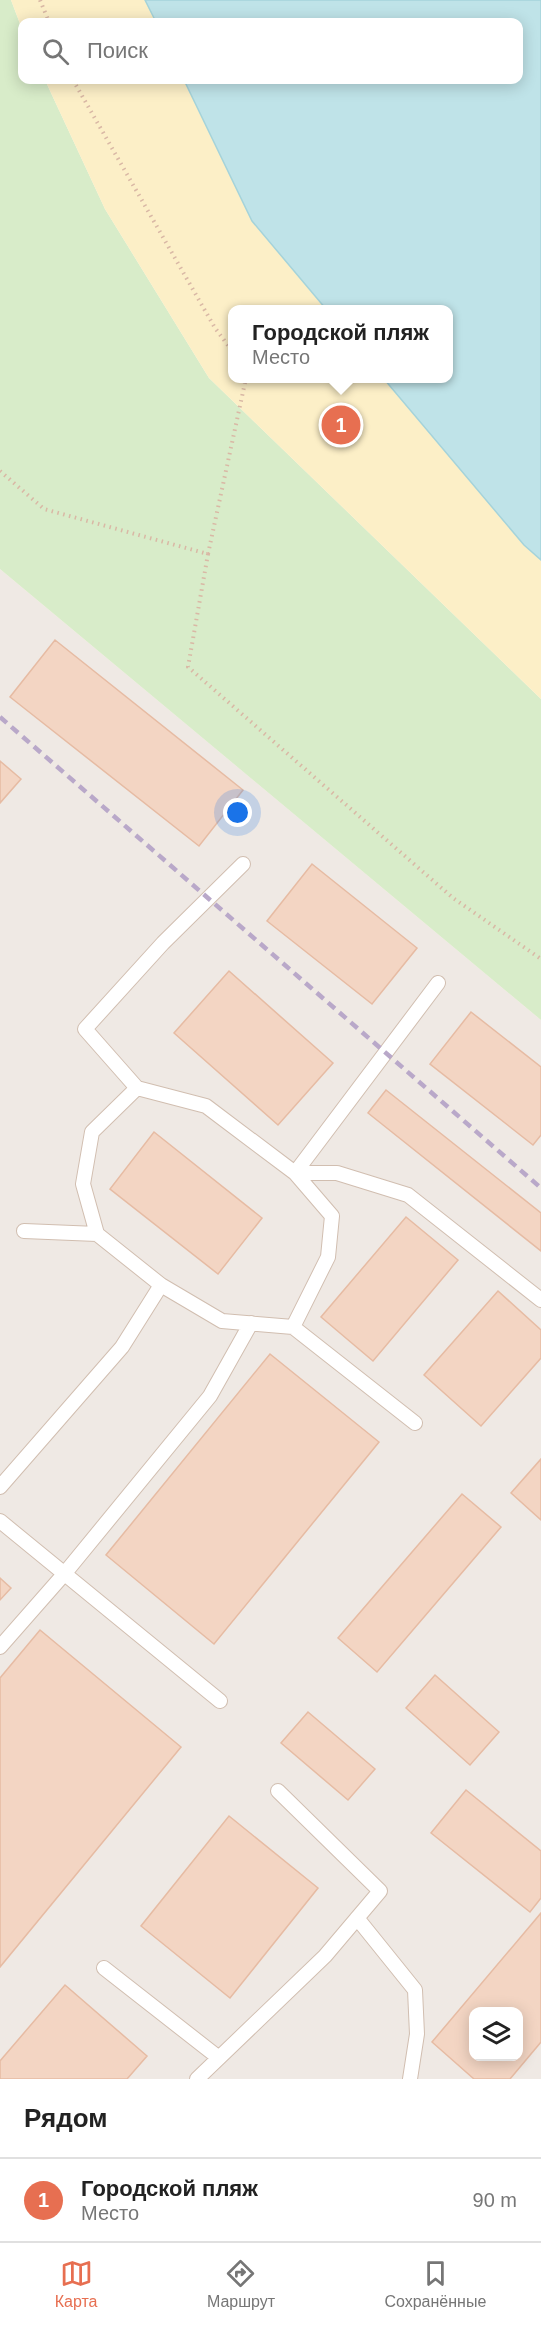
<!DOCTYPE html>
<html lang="ru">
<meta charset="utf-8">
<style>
body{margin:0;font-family:Helvetica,sans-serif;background:#f6f6f6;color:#222}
.controls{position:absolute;right:18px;bottom:18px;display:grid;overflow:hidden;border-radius:12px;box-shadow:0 3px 15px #0003}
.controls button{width:54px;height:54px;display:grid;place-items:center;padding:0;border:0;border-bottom:2px solid #e0e0e0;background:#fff;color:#222;font:30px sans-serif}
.you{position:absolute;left:238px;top:813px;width:21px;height:21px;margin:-15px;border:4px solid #fff;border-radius:50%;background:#1a73e8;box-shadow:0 0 0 9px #1a73e833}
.badge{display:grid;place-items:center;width:39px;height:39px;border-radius:50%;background:#e76f51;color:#fff;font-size:20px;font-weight:700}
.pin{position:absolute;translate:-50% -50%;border:3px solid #fff;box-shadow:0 2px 6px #0006}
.popup{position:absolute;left:228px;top:305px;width:225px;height:78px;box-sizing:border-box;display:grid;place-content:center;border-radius:12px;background:#fff;filter:drop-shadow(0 2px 4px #0005);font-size:20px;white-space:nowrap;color:#767676}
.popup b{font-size:22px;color:#222}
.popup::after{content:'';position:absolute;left:50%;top:100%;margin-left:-12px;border:12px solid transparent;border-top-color:#fff}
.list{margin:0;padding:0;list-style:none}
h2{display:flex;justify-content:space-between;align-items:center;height:78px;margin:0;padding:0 24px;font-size:26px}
h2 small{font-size:20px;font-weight:400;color:#767676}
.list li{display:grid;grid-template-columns:39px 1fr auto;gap:18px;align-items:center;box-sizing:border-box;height:84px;padding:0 24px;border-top:2px solid #e0e0e0}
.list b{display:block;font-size:22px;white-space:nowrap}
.list p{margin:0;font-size:20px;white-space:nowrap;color:#767676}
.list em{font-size:20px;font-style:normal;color:#767676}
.icon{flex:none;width:33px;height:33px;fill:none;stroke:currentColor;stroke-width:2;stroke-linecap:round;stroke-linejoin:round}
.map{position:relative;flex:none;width:541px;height:2079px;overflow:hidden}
.search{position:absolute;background:#fff;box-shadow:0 3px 15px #0003;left:18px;right:18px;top:18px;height:66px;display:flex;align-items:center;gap:15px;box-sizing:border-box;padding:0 21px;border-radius:12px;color:#767676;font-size:22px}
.sheet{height:162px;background:#fff}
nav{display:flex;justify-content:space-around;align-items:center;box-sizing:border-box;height:84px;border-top:2px solid #e0e0e0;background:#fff;font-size:16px;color:#767676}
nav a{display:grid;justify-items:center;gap:3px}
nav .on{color:#e76f51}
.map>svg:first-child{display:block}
.industrial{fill:#efe9e4;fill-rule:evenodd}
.green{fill:#d8ecc9}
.sand{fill:#fcefc7}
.water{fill:#bfe3e8;stroke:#a5d3da;stroke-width:1.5}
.building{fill:#f3d5c3;stroke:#e6bba3;stroke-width:1.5;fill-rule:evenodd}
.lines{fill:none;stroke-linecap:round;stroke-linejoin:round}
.service-casing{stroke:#d1beb0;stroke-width:16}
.path{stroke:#d9b8a5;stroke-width:4;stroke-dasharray:1.5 4.5;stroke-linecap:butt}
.service{stroke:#fff;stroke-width:14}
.rail{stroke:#b9a8c9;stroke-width:4.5;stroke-dasharray:9 6;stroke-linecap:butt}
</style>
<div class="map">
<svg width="541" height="2079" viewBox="0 0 541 2079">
<rect width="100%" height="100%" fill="#fdf6ec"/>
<path class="industrial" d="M0 569 541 1020V2079H0ZM474 2012H518V2056H474Z"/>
<path class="green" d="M0 0H11L22 29V80H45L105 209 209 378 541 699V1020L0 569Z"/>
<path class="sand" d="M11 0H145L156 22H22V29Z
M45 80H184L252 221 326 309 233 310V378L384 379 524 545 541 560V699L209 378 105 209Z"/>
<path class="water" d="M145 0H541V560L524 545 384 379 449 378V310L326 309 252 221 184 80H518V22H156Z"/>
<path class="building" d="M55 640 243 790 199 846 10 697Z
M0 761 21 779 0 803Z
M312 864 417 948 372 1004 267 921Z
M229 971 333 1063 278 1125 174 1033Z
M471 1012 541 1067V1135L533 1145 430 1064Z
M386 1090 541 1213V1251L368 1113Z
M154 1132 262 1218 218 1274 110 1189Z
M406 1217 458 1260 373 1361 321 1317Z
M498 1291 541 1330V1358L481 1426 424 1375Z
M270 1354 379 1442 214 1644 106 1555Z
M541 1459V1520L511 1493Z
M462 1494 501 1527 377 1672 338 1638Z
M0 1578 11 1588 0 1600Z
M40 1630 181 1747 0 1967V1678Z
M435 1675 499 1732 470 1765 406 1708Z
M308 1712 375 1769 348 1800 281 1743Z
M466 1790 541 1851V1898L530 1912 431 1833Z
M229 1816 318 1888 230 1998 141 1926Z
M541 1913V2042L510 2079H474L432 2042ZM474 2012H518V2056H474Z
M65 1985 147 2056 127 2079H0V2061Z"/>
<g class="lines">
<g class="service-casing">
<path id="service" d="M137 1088 85 1029 163 943 243 864
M295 1173H337L408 1195 541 1300
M295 1173 438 983
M97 1234 83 1184 92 1132 137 1088 206 1106 295 1173 332 1216 328 1257 293 1327
M161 1285 222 1321 293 1327 415 1423
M0 1487 122 1347 161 1285 97 1234 24 1231
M0 1521 220 1701
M0 1647 65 1573 210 1396 251 1323
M357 1918 415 1990 417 2034 410 2079
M104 1968 219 2058
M197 2079 325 1956 380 1891 278 1791"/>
</g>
<path class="path" d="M40 0 49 22
M73 80 215 328 233 352
M0 471 44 509 208 554 188 667 453 898 541 959
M208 554 246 378"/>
<use href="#service" class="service"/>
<path class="rail" d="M0 717 541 1188"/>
</g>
</svg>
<div class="controls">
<button><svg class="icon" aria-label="layers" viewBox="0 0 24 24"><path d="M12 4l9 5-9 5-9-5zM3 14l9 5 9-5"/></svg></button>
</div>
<div class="you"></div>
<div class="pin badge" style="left:341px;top:425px">1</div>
<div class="popup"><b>Городской пляж</b>Место</div>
<div class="search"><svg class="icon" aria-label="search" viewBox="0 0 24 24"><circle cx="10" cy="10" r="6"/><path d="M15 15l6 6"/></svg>Поиск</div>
</div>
<section class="sheet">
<h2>Рядом<small></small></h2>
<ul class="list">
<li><span class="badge">1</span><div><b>Городской пляж</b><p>Место</p></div><em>90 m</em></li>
</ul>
</section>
<nav>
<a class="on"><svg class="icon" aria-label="map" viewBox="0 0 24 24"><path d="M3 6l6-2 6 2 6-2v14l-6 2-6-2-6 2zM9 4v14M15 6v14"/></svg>Карта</a>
<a><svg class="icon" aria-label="directions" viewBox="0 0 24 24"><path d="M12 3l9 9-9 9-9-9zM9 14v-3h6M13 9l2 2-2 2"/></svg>Маршрут</a>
<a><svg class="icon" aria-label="saved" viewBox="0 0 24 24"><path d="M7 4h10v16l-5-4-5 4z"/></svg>Сохранённые</a>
</nav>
